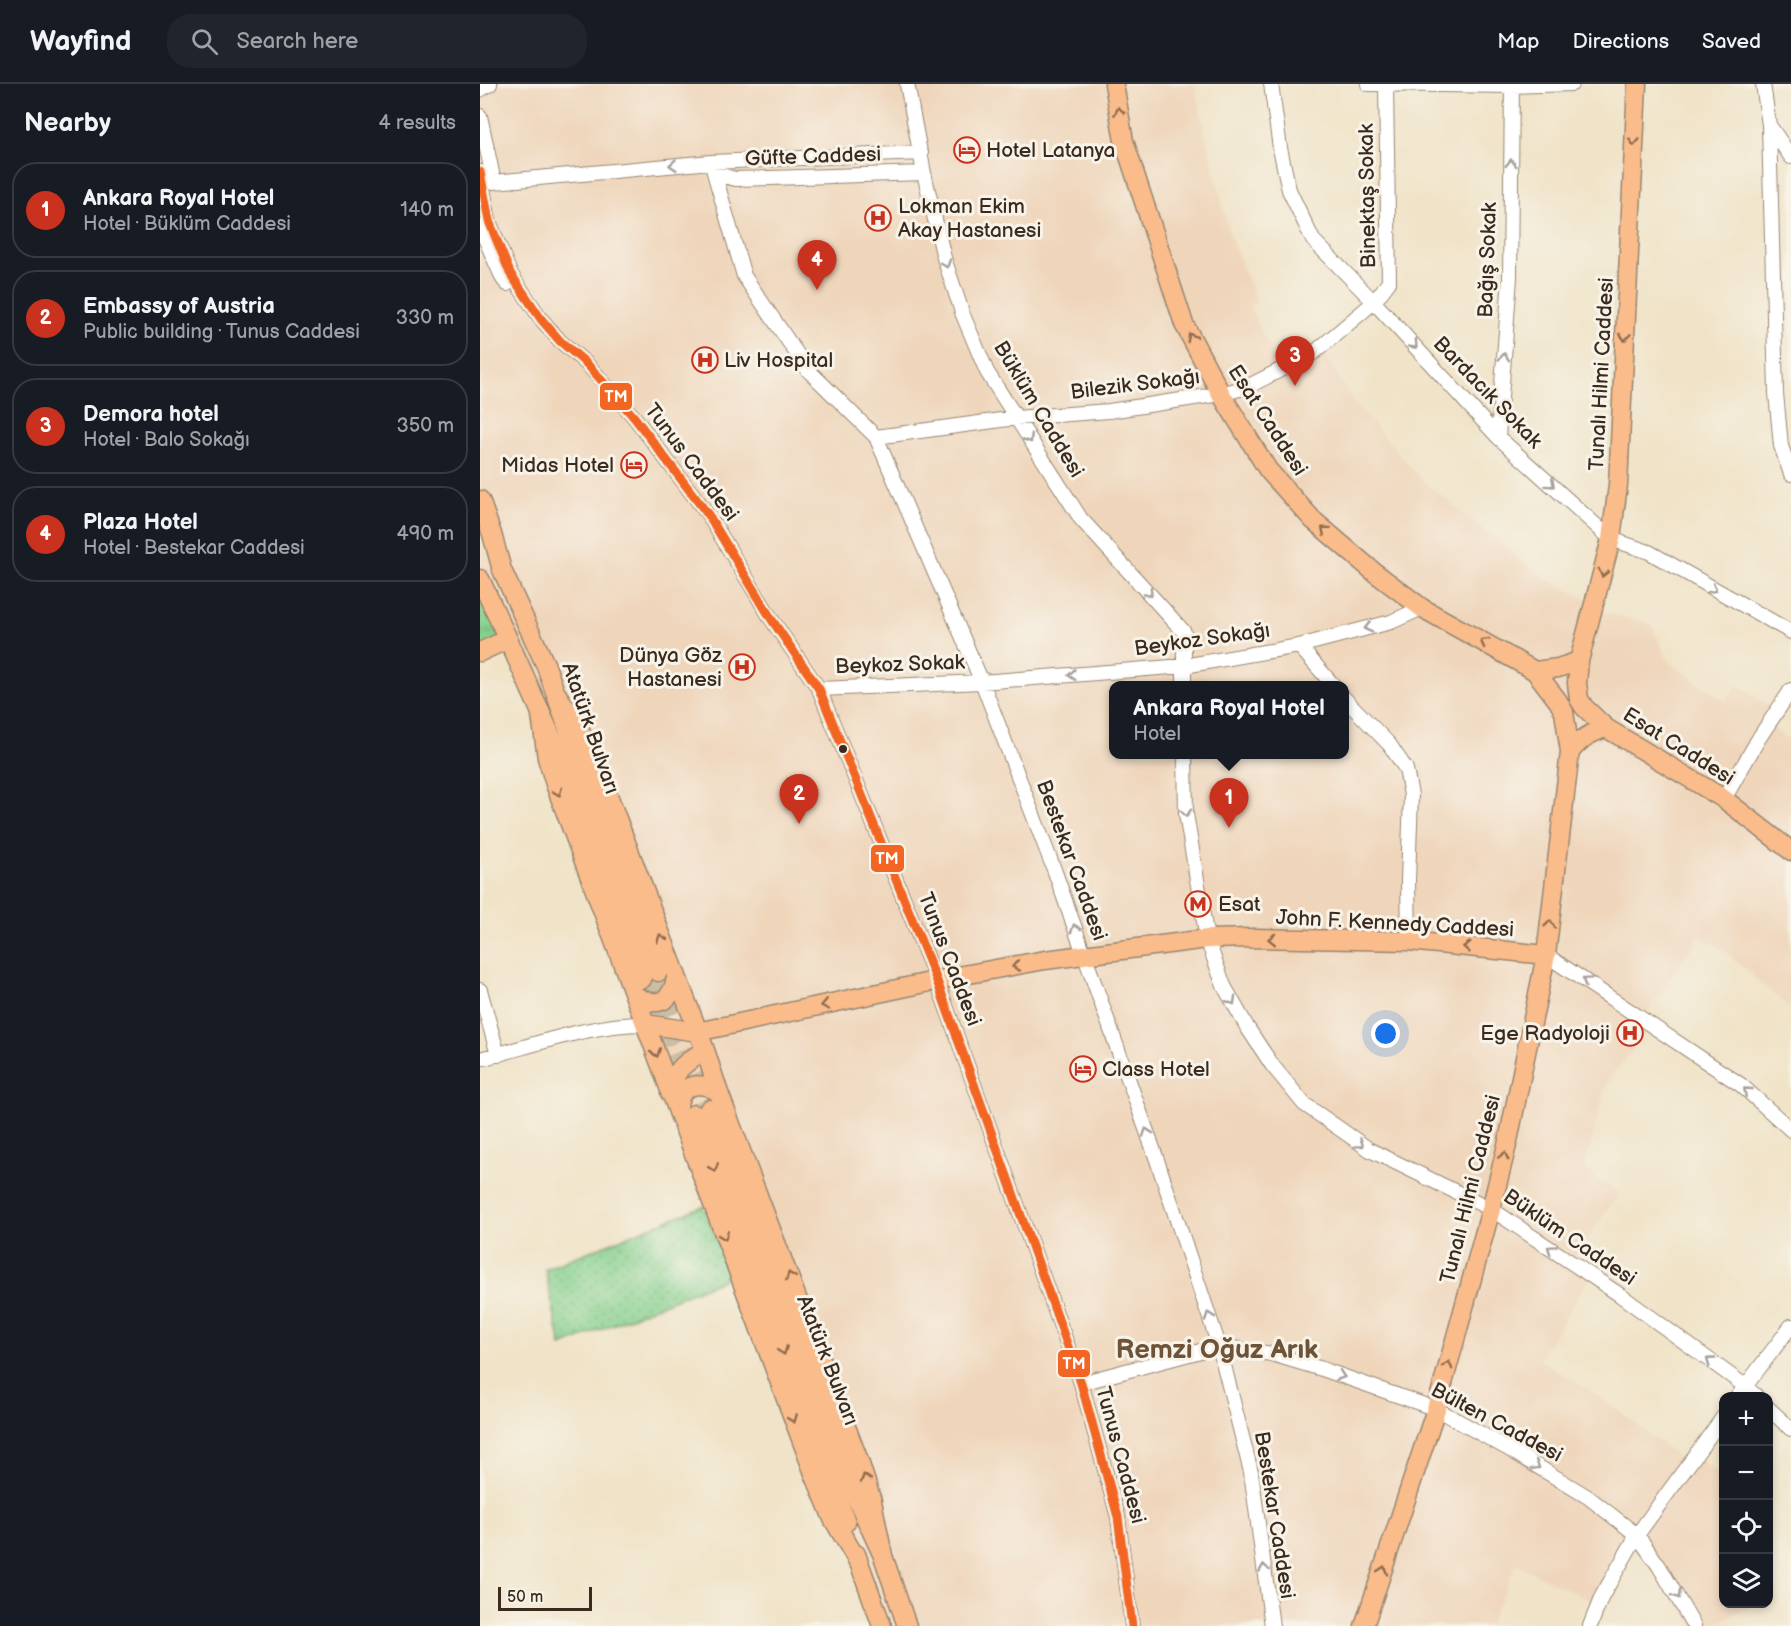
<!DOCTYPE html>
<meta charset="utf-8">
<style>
body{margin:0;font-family:"Balsamiq Sans",sans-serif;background:#20242c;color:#f1f3f6}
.controls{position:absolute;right:18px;bottom:18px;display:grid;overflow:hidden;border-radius:12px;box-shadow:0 3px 9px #0003}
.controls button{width:54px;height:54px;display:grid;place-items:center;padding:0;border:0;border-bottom:2px solid #363941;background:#171b24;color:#f1f3f6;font:30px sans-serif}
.scale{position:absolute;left:18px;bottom:15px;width:94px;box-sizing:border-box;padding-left:6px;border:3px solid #3b2a1e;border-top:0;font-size:16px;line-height:21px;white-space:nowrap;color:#3b2a1e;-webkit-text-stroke:4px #f7f3e8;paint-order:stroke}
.you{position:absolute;left:906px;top:950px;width:21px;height:21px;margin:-15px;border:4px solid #fff;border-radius:50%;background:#1a73e8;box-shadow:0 0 0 9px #1a73e833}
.badge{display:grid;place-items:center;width:39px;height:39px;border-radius:50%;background:#c8321e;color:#fff;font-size:20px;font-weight:700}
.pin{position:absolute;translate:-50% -50px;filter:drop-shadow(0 2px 3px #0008)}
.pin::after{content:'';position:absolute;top:32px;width:21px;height:18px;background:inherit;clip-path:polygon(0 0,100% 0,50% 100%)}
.popup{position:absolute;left:629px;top:597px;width:240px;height:78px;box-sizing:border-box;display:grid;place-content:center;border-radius:12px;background:#171b24;filter:drop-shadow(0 2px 4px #0005);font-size:20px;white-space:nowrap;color:#9ea1a6}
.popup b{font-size:22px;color:#f1f3f6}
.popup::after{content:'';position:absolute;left:50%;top:100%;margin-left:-12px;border:12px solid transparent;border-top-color:#171b24}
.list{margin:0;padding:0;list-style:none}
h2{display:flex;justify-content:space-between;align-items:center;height:78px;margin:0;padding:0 24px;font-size:26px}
h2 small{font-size:20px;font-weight:400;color:#9ea1a6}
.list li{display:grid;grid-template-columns:39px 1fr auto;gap:18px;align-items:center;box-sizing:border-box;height:96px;margin:0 12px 12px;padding:0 12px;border:2px solid #363941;border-radius:24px}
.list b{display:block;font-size:22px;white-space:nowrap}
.list p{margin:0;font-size:20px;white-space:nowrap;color:#9ea1a6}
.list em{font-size:20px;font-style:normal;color:#9ea1a6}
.icon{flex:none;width:33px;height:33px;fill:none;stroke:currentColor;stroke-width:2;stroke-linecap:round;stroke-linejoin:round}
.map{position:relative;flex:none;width:1311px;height:1542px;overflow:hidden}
header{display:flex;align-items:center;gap:36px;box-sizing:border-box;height:84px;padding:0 30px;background:#171b24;border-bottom:2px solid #363941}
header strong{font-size:28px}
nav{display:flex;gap:33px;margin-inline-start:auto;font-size:21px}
.search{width:420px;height:54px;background:#20242c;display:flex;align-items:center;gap:15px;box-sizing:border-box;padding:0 21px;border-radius:24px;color:#9ea1a6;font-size:22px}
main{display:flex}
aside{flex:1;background:#171b24}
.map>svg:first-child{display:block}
.built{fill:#efd6bb;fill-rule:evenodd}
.grass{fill:url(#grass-dots);stroke:#607d56;stroke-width:1.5}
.park{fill:url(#park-tufts);stroke:#607d56;stroke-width:1.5}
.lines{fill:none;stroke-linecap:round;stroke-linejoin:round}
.major-tunnel{stroke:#ccbea5;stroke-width:18;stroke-dasharray:18 9;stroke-linecap:butt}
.minor-casing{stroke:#968672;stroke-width:16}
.major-casing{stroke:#968672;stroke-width:21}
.minor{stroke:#fff;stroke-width:14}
.major{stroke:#fabc8b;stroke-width:18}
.bus-1-casing{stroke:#f7f3e8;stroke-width:14}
.bus-1{stroke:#f26522;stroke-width:9}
.oneway{stroke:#916c4f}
.oneway2{stroke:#a79f9a}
.bus-dot{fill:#3b2a1e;stroke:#f7f3e8;stroke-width:2}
.labels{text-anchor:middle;stroke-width:6;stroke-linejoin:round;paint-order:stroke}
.poi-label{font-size:21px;fill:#3b2a1e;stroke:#f7f3e8;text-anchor:start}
.street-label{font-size:21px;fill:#3b2a1e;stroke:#f7f3e8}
.district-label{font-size:27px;font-weight:bold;fill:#6f5339;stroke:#f7f3e8}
.line-badge{stroke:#f7f3e8;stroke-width:2}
.badge-label{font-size:16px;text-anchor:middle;font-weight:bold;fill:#fff}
</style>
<header>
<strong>Wayfind</strong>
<div class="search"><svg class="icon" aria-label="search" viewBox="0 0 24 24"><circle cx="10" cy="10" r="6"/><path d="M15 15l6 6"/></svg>Search here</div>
<nav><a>Map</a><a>Directions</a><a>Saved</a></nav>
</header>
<main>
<aside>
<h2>Nearby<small>4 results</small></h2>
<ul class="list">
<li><span class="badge">1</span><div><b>Ankara Royal Hotel</b><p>Hotel · Büklüm Caddesi</p></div><em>140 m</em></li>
<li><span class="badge">2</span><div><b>Embassy of Austria</b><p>Public building · Tunus Caddesi</p></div><em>330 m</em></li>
<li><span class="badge">3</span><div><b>Demora hotel</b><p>Hotel · Balo Sokağı</p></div><em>350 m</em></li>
<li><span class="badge">4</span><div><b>Plaza Hotel</b><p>Hotel · Bestekar Caddesi</p></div><em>490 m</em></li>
</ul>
</aside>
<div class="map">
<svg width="1311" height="1542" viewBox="0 0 1311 1542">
<defs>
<pattern id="grass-dots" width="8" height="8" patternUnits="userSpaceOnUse" patternTransform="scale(1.5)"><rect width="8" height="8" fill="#85d08d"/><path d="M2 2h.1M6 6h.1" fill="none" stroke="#6ea973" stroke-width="1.8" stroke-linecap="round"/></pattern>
<pattern id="park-tufts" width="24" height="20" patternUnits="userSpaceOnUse" patternTransform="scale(1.5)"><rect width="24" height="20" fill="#85d08d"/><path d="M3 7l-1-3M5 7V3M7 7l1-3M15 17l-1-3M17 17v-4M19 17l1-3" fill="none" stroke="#6ea973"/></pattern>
</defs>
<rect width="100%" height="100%" fill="#f7f3e8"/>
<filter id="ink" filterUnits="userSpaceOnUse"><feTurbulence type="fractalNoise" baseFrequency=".0167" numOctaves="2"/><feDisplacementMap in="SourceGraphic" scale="12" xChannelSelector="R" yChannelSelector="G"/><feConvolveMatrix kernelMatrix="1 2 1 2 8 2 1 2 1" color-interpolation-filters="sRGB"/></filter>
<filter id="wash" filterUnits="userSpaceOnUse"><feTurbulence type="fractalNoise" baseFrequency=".008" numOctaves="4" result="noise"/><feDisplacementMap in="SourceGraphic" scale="24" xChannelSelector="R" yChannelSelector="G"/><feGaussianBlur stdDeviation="1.35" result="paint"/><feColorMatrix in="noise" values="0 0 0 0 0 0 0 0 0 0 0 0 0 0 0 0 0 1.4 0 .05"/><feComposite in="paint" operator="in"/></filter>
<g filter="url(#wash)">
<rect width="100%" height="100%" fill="#f0e3c7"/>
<path class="built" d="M0 0H714L750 152 777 218 769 222 800 285 840 263 876 321 942 396 1032 469 1067 496 1116 519 1114 526 1171 540 1189 578 1245 617 1256 602 1261 603 1297 627 1288 641 1311 657V925L1241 864 1219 852 1163 935 1171 941 1127 999 1104 1084 1139 1110 1091 1178 1111 1192 1059 1275 1119 1312 1208 1380 1215 1372 1243 1393 1244 1520H1275L1231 1542H1214L1157 1451 1119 1521 1036 1480 1008 1542H402L63 648 0 495ZM634 602H864V670H634Z"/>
<path class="grass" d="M223 1122 251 1192 81 1262 65 1185Z"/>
<path class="park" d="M0 495 28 555 0 568Z"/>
</g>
<g filter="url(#ink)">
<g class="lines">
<path class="major-tunnel" d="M178 888 229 1025
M162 895 214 1030"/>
<g class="minor-casing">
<path id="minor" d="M427 0 444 89 464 174 483 231 507 288 601 435 704 548V602
M791 0 800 64 809 106 833 156 894 218 1018 353 1131 455 1169 468 1311 548
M888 0 1032 2 1092 0
M1283 0 1289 41 1311 73
M0 6 10 0
M0 32 14 98 231 78 441 69
M1289 41 1296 309 1301 362 1311 390
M231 78 264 192 328 286 396 353 502 598 575 788 677 1076 739 1262 771 1388 792 1542
M232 79 243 92 256 95 444 89
M0 88 9 137 30 189 61 235 80 257 107 280 154 333 229 432 292 536 339 605 457 897 601 1299 638 1433 652 1542
M0 143 23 195 27 200
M396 353 536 334 629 327 741 310 767 303 835 268 894 218 909 198 906 0
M1018 353 1030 194 1032 0
M819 562 854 602
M339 605 502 598 704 582 819 562 911 538 942 524
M864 614 909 660 926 685 931 711 928 797 929 857
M705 670 706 730 727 855 744 902 767 943 792 981 824 1020 890 1066 1011 1125 1140 1211 1265 1302 1276 1312
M1244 715 1279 654 1311 606
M1066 871 1261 1001 1311 1046
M0 906 18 971
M0 975C52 962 113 939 166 940
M601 1299 739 1262 792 1270 842 1285 956 1325 1027 1364 1108 1413 1157 1451 1179 1482 1214 1542
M1258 1312 1311 1242
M1288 1324 1311 1345
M1110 1542 1122 1512 1157 1451 1244 1332"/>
</g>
<g class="major-casing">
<path id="major" d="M634 0 644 57 704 240 741 310 788 386 833 436 894 488 942 524 1055 587 1078 617 1084 628 1090 668 1066 871 1028 1057 1011 1125 956 1325 884 1542
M1157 0 1138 401 1131 455 1099 577 1097 599 1099 615 1104 623 1126 644 1244 715 1311 767
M0 416 12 450 22 486 66 582 123 745 178 888
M0 495 28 555 88 690 162 895
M0 568 28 555
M1055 587 1078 584 1099 577
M76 609 96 639 115 677 225 966 239 1009 379 1377 392 1417 403 1472
M61 631 67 674 75 700C162 931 248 1162 335 1392L353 1435 380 1481
M1090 668C1100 655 1110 649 1126 644
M154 911C176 924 191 920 196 894
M166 940 217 948 478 892 565 876 727 855 774 854 929 857 1066 871
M190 1009C194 985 205 979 225 966
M229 1025 373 1407 403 1472 427 1542
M198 1028C198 1024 198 1018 200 1013 207 996 228 1000 239 1009
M214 1030 366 1438
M376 1470 402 1542"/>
</g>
<use href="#minor" class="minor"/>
<use href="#major" class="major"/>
<g class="bus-1-casing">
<path id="bus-1" d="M0 88 9 137 30 189 61 235 80 257 107 280 154 333 229 432 292 536 339 605 457 897 601 1299 638 1433 652 1542"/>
</g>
<use href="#bus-1" class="bus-1"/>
</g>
<defs><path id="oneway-chevron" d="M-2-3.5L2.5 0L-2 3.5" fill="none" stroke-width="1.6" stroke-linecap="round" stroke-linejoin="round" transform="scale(1.5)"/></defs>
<g class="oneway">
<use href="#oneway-chevron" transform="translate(639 27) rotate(-100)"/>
<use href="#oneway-chevron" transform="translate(1154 58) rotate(93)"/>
<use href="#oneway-chevron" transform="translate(711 253) rotate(-118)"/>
<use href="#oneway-chevron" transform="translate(1145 253) rotate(93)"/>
<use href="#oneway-chevron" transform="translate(845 446) rotate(-140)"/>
<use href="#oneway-chevron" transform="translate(1123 489) rotate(104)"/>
<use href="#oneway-chevron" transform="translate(1004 558) rotate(-151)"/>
<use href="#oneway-chevron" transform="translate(78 708) rotate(70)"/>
<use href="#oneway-chevron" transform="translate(1070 840) rotate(-83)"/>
<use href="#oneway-chevron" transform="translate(181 854) rotate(-110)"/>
<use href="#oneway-chevron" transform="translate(792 855) rotate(-179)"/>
<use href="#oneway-chevron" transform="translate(987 863) rotate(-175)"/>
<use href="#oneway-chevron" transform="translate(536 882) rotate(169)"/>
<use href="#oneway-chevron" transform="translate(345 921) rotate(168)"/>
<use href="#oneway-chevron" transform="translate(176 969) rotate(71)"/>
<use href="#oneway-chevron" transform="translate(1024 1072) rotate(-76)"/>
<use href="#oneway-chevron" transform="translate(234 1084) rotate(69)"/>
<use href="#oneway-chevron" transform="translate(244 1152) rotate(69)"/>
<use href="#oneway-chevron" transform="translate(310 1192) rotate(-111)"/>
<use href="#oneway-chevron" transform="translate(303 1267) rotate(69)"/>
<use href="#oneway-chevron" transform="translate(968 1281) rotate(-74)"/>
<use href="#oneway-chevron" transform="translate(313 1335) rotate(69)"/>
<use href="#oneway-chevron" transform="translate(385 1394) rotate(-108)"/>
<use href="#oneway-chevron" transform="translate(903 1486) rotate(-72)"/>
</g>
<g class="oneway2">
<use href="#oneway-chevron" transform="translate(1031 79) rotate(-89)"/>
<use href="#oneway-chevron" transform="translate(193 81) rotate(175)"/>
<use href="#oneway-chevron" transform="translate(466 180) rotate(72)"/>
<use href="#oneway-chevron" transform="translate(934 261) rotate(47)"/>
<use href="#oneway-chevron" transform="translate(1024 273) rotate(-86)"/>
<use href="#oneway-chevron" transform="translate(549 355) rotate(57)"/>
<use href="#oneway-chevron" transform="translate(1071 400) rotate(42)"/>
<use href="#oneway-chevron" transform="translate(1233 505) rotate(29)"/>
<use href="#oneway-chevron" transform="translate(669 509) rotate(48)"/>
<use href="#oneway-chevron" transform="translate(888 544) rotate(165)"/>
<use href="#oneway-chevron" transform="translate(592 591) rotate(175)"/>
<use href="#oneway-chevron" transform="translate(706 729) rotate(85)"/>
<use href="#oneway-chevron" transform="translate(595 844) rotate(-109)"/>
<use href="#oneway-chevron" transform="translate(1106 897) rotate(-146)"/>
<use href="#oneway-chevron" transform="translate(752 917) rotate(60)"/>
<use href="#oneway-chevron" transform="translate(1267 1007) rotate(-139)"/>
<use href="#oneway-chevron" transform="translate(667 1048) rotate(-109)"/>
<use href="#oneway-chevron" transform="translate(880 1060) rotate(34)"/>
<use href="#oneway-chevron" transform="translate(1071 1165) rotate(-146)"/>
<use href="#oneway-chevron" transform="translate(729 1232) rotate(-109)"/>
<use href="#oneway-chevron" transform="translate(1230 1277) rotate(-144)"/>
<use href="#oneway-chevron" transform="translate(861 1292) rotate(19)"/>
<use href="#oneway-chevron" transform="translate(1056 1382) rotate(31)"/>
<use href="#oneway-chevron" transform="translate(784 1484) rotate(-98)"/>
<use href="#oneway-chevron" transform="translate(1197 1511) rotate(59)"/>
</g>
</g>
<defs>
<g id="hotel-ring" transform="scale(1.35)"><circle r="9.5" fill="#f7f3e8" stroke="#c8321e" stroke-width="1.5"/><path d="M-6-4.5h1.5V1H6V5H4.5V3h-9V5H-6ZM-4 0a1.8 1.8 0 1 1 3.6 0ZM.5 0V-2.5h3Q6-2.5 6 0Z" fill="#c8321e"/></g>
<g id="hospital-ring" transform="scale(1.35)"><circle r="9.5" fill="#f7f3e8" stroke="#c8321e" stroke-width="1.5"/><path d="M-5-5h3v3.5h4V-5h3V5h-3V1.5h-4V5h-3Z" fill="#c8321e"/></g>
<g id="metro-ring" transform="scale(1.35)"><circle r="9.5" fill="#f7f3e8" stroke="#c8321e" stroke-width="1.5"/><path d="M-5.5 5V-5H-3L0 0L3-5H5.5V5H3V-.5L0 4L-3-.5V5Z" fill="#c8321e"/></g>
</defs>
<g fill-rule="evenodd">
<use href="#hotel-ring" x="487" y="66"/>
<use href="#hospital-ring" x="398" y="134"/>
<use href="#hospital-ring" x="225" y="276"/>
<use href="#hotel-ring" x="154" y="381"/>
<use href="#hospital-ring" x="262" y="583"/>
<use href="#metro-ring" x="718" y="820"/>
<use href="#hospital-ring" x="1150" y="949"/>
<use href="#hotel-ring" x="603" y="985"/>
</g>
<circle class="bus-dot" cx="363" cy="665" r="5"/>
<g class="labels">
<g class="poi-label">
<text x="506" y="73">Hotel Latanya</text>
<text x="418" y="129">Lokman Ekim<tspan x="418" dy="24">Akay Hastanesi</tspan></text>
<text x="244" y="283">Liv Hospital</text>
<text x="134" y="388" text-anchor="end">Midas Hotel</text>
<text x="242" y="578" text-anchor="end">Dünya Göz<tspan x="242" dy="24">Hastanesi</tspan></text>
<text x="738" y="827">Esat</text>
<text x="1130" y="956" text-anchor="end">Ege Radyoloji</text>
<text x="622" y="992">Class Hotel</text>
</g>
<g class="street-label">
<text transform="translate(333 72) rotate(-2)" y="7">Güfte Caddesi</text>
<text transform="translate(887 112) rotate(-91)" y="7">Binektaş Sokak</text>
<text transform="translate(1007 176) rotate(-88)" y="7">Bağış Sokak</text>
<text transform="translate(1121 290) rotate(-87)" y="7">Tunalı Hilmi Caddesi</text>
<text transform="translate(655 300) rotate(-7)" y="7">Bilezik Sokağı</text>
<text transform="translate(1008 308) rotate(46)" y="7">Bardacık Sokak</text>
<text transform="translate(559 325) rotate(59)" y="7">Büklüm Caddesi</text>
<text transform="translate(788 336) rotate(57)" y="7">Esat Caddesi</text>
<text transform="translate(212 378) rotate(53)" y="7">Tunus Caddesi</text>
<text transform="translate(722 555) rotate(-8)" y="7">Beykoz Sokağı</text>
<text transform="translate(420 580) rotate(-2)" y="7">Beykoz Sokak</text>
<text transform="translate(111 644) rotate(71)" y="7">Atatürk Bulvarı</text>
<text transform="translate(1199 662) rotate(32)" y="7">Esat Caddesi</text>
<text transform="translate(592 776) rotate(70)" y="7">Bestekar Caddesi</text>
<text transform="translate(915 839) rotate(3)" y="7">John F. Kennedy Caddesi</text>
<text transform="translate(470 875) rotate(69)" y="7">Tunus Caddesi</text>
<text transform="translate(990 1105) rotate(-76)" y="7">Tunalı Hilmi Caddesi</text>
<text transform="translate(1090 1153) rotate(34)" y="7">Büklüm Caddesi</text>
<text transform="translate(348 1276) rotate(69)" y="7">Atatürk Bulvarı</text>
<text transform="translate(1017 1338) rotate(28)" y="7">Bülten Caddesi</text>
<text transform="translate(641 1371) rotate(75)" y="7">Tunus Caddesi</text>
<text transform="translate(795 1431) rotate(81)" y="7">Bestekar Caddesi</text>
</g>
<g class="district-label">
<text x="737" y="1274">Remzi Oğuz Arık</text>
</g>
</g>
<g class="line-badge">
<rect x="119" y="298" width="34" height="29" rx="6" fill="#f26522"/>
<rect x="390" y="760" width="35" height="29" rx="6" fill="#f26522"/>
<rect x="577" y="1265" width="34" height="29" rx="6" fill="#f26522"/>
</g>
<g class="badge-label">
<text x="136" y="318">TM</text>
<text x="407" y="780">TM</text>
<text x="594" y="1285">TM</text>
</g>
</svg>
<div class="controls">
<button>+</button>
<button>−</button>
<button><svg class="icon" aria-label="locate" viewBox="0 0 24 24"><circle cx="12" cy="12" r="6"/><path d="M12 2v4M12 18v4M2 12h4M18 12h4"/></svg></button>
<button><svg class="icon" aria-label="layers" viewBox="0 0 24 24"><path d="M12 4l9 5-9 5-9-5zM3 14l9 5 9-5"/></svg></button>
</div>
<div class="scale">50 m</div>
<div class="you"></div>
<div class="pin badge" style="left:749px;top:744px">1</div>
<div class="popup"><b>Ankara Royal Hotel</b>Hotel</div>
<div class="pin badge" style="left:319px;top:740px">2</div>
<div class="pin badge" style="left:815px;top:302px">3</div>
<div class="pin badge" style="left:337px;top:206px">4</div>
</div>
</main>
